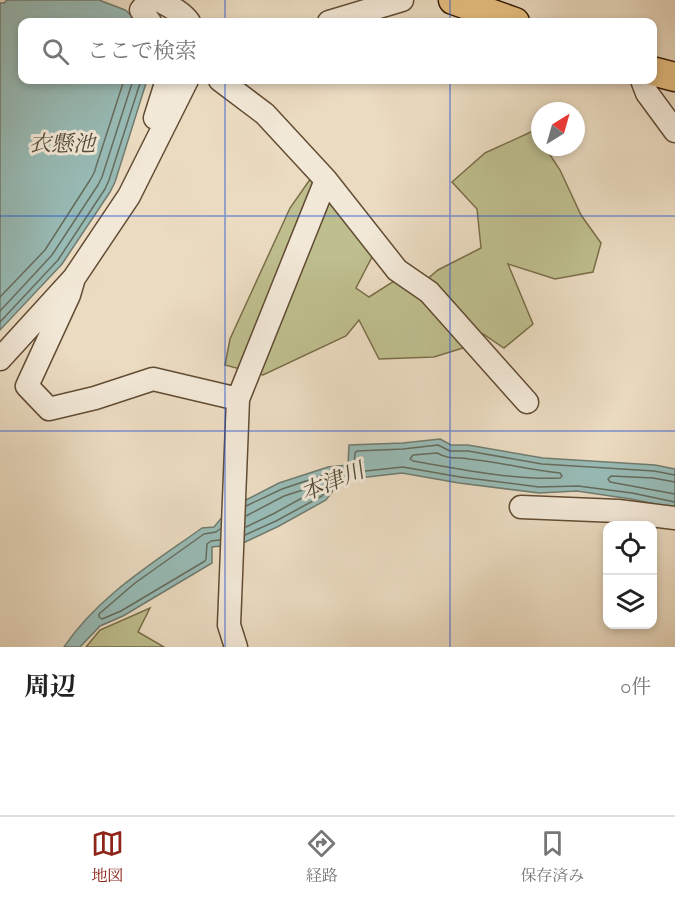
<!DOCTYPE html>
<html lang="ja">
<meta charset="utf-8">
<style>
body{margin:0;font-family:"Sorts Mill Goudy","Noto Serif JP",serif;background:#f2f2f2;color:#222}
.controls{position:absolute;right:18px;bottom:18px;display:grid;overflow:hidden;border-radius:12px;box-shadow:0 3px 9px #0003}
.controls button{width:54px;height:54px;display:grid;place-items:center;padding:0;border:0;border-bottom:2px solid #e0e0e0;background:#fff;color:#222;font:30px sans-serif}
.compass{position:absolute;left:531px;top:102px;width:54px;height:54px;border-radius:50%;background:#fff;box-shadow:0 3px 9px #0003;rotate:37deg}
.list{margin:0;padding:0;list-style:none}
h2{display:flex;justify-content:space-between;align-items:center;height:78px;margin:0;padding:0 24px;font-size:26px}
h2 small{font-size:20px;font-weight:400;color:#767676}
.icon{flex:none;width:33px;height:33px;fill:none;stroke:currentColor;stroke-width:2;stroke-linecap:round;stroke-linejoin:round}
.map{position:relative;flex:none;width:675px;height:647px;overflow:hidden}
.search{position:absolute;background:#fff;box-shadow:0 3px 9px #0003;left:18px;right:18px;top:18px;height:66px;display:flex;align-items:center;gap:15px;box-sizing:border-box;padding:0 21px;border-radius:12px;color:#767676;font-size:22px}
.sheet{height:168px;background:#fff}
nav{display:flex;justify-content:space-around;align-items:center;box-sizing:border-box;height:84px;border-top:2px solid #e0e0e0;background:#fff;font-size:16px;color:#767676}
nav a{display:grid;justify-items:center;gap:3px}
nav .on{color:#8f2418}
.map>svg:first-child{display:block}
.green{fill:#bebe8e;stroke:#7a6e49;stroke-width:1.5}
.water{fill:#98bbb6;stroke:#707c6f;stroke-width:1.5}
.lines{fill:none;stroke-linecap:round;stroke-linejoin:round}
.shore{stroke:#666c5d;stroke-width:1.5}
.minor-casing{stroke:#624c33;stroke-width:25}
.major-casing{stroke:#351d04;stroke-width:31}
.minor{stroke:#f2e8d7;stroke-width:22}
.major{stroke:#e6be80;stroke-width:28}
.grid{fill:none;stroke:#1d4ed8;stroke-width:1.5;stroke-opacity:0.55}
.labels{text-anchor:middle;stroke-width:6;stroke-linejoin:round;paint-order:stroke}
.water-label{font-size:22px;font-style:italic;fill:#534c39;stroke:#f2e8d7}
</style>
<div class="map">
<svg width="675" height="647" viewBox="0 0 675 647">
<rect width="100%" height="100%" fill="#ebdbc1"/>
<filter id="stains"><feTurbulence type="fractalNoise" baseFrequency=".00333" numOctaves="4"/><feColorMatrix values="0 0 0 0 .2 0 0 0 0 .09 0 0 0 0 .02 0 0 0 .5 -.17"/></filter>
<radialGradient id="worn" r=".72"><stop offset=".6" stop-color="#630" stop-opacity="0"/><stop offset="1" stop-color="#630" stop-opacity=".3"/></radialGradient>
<path class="green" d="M533 131 540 140V147H545L560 170 581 215 601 243 593 272 555 279 508 264 533 324 504 348 483 334 466 347 434 357 379 359 359 320 346 336 263 375 225 365 230 339 290 208 311 178 373 255 356 288 369 297 394 281 413 291 438 270 481 248 477 209 452 182 485 153Z
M150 608 138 632 164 647H86L100 630Z"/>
<path class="water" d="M7 0H99L125 10 139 22H22V80H147L115 182 110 192 62 264 0 330V3H4Z
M440 439 451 445H468L543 458 655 465 675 469V508L631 499 577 491 539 493 459 483 402 473 341 480 326 500 279 526 241 544 212 547V563L123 616 100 626 80 647H64C98 596 153 563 202 528L214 527 223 516 244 501 279 483 328 467 348 465 349 445 403 443Z"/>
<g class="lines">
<path class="shore" d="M0 297 45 250 90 180 94 173 124 80
M0 311 52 255 98 185 102 177 133 80
M0 322 58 260 105 189 109 180 141 80
M437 453C450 460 456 457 469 459 500 462 529 470 560 473L562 476 560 478C513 480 459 469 413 461L410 459 413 455Z
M675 475 654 471 542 464 468 451H450L438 445 403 449 357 451 355 453 354 465 352 469 356 472 403 467 460 477 539 487 578 486 632 493 675 502
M675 482 653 478 611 476 608 479 610 482 675 494
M246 527 273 514 311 493 312 489 309 488 284 496 246 516
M245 535 276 521 322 496 336 477V474L334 472 330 473 282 489 246 506
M220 540 211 541 207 544 206 559 205 561 121 611 102 619 99 617V614L135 583 204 534 216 532 220 529"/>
<g class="minor-casing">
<path id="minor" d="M150 0 141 10 150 22
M158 0C169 6 182 12 189 22
M329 22 402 0
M220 80 265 114 326 180 397 270 429 292 527 402
M642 80 647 93 675 131
M155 118 167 80
M74 278 69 295 27 386 49 409 95 398 153 379 238 399 229 625 236 647
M0 359 74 278 129 196 187 80
M238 399 326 180
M521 507 618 511 675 518"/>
</g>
<g class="major-casing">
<path id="major" d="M453 0 515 22
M652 71 675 77"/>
</g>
<use href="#minor" class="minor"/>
<use href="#major" class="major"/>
</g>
<path class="grid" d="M225 0V22M450 0V22M225 80V647M450 80V647M0 216H675M0 431H675"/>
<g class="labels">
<g class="water-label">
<text x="62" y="151">衣懸池</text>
<text transform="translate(332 481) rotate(-22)" y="8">本津川</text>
</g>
</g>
<rect width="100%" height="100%" filter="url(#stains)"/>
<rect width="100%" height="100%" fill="url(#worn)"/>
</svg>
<div class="controls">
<button><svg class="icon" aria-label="locate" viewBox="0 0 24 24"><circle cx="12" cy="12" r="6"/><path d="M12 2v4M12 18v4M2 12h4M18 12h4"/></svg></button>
<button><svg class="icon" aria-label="layers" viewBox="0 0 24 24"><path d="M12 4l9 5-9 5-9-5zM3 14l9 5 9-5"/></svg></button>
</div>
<svg class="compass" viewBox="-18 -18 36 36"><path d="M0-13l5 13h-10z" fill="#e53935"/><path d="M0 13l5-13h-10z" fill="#767676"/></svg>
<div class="search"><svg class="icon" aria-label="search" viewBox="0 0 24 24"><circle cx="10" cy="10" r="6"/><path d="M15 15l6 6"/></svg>ここで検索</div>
</div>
<section class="sheet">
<h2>周辺<small>0件</small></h2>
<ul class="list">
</ul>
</section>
<nav>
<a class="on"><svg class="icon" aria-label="map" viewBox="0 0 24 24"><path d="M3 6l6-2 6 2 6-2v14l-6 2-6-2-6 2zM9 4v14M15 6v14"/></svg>地図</a>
<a><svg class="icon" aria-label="directions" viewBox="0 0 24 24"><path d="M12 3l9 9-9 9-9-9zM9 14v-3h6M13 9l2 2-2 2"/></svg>経路</a>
<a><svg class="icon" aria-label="saved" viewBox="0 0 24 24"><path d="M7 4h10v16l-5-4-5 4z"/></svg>保存済み</a>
</nav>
